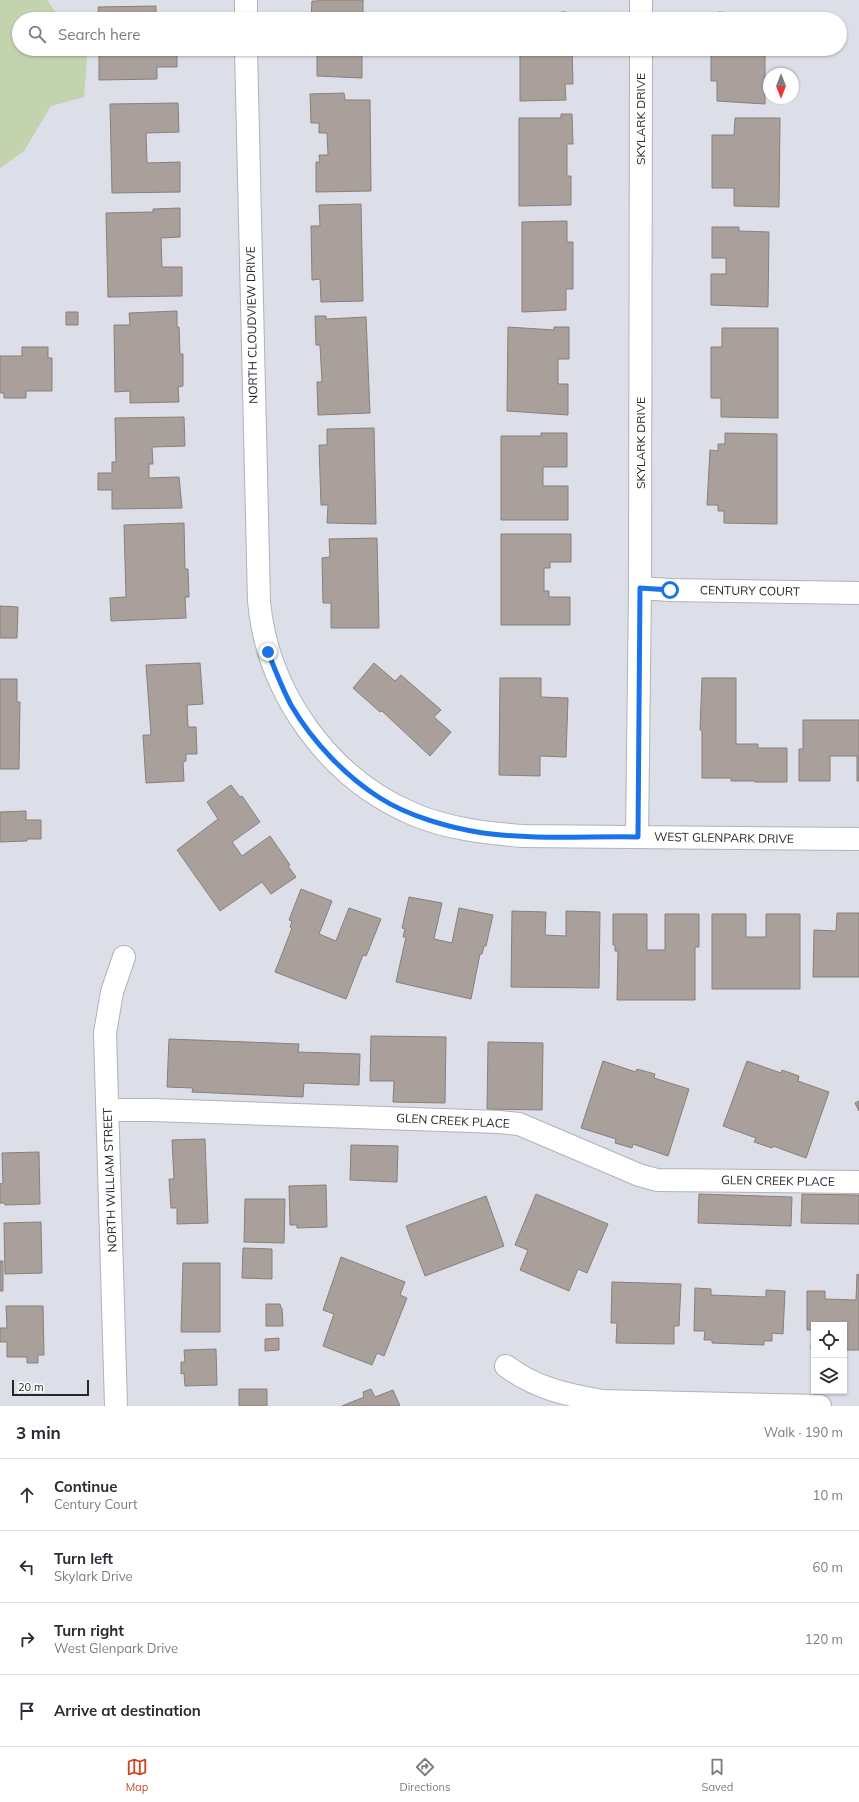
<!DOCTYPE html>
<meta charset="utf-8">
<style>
body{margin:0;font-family:Mulish,sans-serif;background:#f2f2f3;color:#2b2b33}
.controls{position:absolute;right:12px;bottom:12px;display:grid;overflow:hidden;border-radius:0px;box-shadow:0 1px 3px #0004}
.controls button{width:36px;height:36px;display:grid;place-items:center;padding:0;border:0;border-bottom:1px solid #e1e1e2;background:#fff;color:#2b2b33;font:20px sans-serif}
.compass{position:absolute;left:763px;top:68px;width:36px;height:36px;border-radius:50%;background:#fff;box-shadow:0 1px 3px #0004;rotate:180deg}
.scale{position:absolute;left:12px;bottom:10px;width:77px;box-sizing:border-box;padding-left:4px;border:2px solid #27282b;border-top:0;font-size:11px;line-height:14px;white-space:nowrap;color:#27282b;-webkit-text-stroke:3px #fff;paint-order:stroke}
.stop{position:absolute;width:12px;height:12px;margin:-9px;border:3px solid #1a73e8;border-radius:50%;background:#fff}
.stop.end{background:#1a73e8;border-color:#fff;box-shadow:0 1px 4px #0008}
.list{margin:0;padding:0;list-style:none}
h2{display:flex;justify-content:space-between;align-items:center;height:52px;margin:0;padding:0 16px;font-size:17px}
h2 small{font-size:13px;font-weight:400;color:#7c7c81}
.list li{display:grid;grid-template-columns:26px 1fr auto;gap:12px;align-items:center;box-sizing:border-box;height:72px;padding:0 16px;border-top:1px solid #e1e1e2}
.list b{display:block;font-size:15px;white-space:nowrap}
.list p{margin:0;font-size:13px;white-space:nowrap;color:#7c7c81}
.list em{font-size:13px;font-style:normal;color:#7c7c81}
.icon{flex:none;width:22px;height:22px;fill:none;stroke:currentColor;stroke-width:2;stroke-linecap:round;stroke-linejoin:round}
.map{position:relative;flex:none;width:859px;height:1406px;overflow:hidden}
.search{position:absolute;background:#fff;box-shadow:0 1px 3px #0004;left:12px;right:12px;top:12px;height:44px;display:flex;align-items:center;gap:10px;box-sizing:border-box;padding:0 14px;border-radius:22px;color:#7c7c81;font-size:15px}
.sheet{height:340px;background:#fff}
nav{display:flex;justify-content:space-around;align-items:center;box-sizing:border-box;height:56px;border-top:1px solid #e1e1e2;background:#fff;font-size:11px;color:#7c7c81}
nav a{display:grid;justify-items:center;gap:2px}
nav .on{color:#cf4522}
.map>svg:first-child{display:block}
.green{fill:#c2d3ad}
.building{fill:#aaa09b;stroke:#897f7a}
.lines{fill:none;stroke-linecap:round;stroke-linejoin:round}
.minor-casing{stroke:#b0b2bc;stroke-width:24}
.minor{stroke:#fff;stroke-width:22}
.route{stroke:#1a73e8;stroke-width:5}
.labels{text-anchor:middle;stroke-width:4;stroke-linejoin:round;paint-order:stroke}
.street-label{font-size:12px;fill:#27282b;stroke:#fff}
</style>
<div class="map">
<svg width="859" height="1406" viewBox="0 0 859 1406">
<rect width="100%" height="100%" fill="#dcdee8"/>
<path class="green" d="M0 0H47L60 19H19V49H81L87 58 84 97 51 106 24 151 0 168Z"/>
<path class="building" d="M318 0H363V19H311L312 1H318Z
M156 6V16H176V19H99L98 7Z
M561 12H566V19H521V14H561Z
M718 12 765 15V19H718Z
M99 49H177V67H157V79L99 80Z
M310 49H362V78L317 76V55H310Z
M520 49H572L573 84H565L566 100 520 101Z
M711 49H765V104L717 101V81H711Z
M344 93 345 100H370L371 191 316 192V162H320L319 155H328L327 133H319V123H311L310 94Z
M178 103 179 132 146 133 147 163 180 162V192L112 193 110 104Z
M561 114H572L573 144H567V176H571V205L519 206V118H561Z
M735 118H780L779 207 734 206V188H712V135H734Z
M361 204 363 301 321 302 320 279 312 280 311 226H320L319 205Z
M180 208V237L161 238 162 267H182V296L108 297 106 213 153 212V209Z
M567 221V242H573V289H566V310L522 312V222Z
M712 227H739V231L769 232 768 307 711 305V274H726V258H712Z
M177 311V327H179L180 354H183V386L178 387 179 402 130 403V391L115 392 114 325H130L129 313Z
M66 312H78V325H66Z
M315 316H326V319L366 317 370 413 318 415 317 382H322L320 345H316Z
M508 327 554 330V327H569V359H558V384H568V415L507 411Z
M722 328H778V418L721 417V398H711V347H722Z
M22 347H48V358H52V391H26V398H4V393H0V356H22Z
M184 417 185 446 152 447 153 464H149V478L179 477 182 508 112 509V490H98V473H112V462H116L115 418Z
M374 428 376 524 327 523 328 505H321L319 445H327V429Z
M541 433H567V467H543V486H568V520H501V436H541Z
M725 433 777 434V524L724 523V511H718V505H707L710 450 718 451V444H725Z
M184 523 185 569H188L189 597H185L186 618 111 621 110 598 126 597 124 525Z
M501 534H571V562H550V568H544V591H549V597H570V625H501Z
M377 538 379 628H331V603H323L322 558 330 557 329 539Z
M0 606 18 607 17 638H0Z
M200 663 203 704 187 705 188 727H196L197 754H186V761L183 762 184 781 146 783 143 735H151L146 665Z
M374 663 395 681 401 675 441 710 434 717 451 732 430 756 382 711 380 712 353 688Z
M500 678H541V697L568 698 566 757 540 756V776L499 775Z
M702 678H736V744H758V748H787V782H755V781H731V778H702V730H700Z
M0 679H17V702H20L19 769H0Z
M803 720H859V781H857V756H830V781H799V749H803Z
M231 785 240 797 242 796 260 822 232 842 242 856 270 836 290 865 288 866 296 877 271 894 262 882 220 911 177 850 218 819 207 802Z
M26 811V820H41V839H27V841L0 842V812Z
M301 889 332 901 319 934 336 941 349 908 381 919 369 949 366 956 363 955 346 999 275 972 292 928 290 927 292 921 289 920Z
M409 897 442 903 434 939 452 943 459 908 493 915 486 946H484L482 954H480L471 999 396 982 406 937H403L405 929 402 928Z
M512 911 546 912 545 935 566 936V911L600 912 599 988 511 987Z
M837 913H859V977H813L814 930 836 931Z
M613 914H647V950H665V914H699V947H695V1000H617L618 951H615V945H613Z
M712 914H746V937H766V914H800V989H712Z
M371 1036 446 1037 445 1103 393 1102 394 1081H370Z
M169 1039 299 1044 298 1052 360 1054 359 1085 304 1083 303 1097 192 1092 193 1088 167 1087Z
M488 1042 543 1043 542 1110 487 1109Z
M603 1061 636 1072 637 1069 655 1074 654 1078 689 1089 668 1156 633 1144 632 1148 615 1143 616 1139 581 1128Z
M747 1061 781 1073 782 1070 799 1076 798 1081 829 1092 806 1158 773 1146 772 1148 754 1142 756 1138 723 1126Z
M859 1101V1111L855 1103Z
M205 1139 208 1223 177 1224V1208H171L169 1179H174L172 1140Z
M351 1145 398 1146 397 1182 350 1180Z
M39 1152 40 1204 5 1205 4 1203H0V1184L3 1183 2 1153Z
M326 1185 327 1227 297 1228V1225H290L289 1186Z
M536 1194 608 1224 587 1273 578 1269 569 1291 520 1270 528 1250 515 1245Z
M699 1194 792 1197 791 1226 698 1223Z
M802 1194 859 1195V1224L801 1223Z
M486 1196 504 1246 425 1276 406 1226Z
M245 1199H285L284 1243 244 1242Z
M41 1222 42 1273 5 1274 4 1223Z
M243 1248 272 1249V1279L242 1278Z
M341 1257 405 1282 400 1295 407 1298 384 1356 377 1353 372 1365 323 1346 334 1314 323 1310Z
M0 1261H3V1291H0Z
M183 1263H220V1332H181Z
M857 1274 859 1275V1350H844V1325H814V1349H811L812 1330H807V1291H825V1299L856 1300Z
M612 1282 681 1284 679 1326H674V1344L616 1343 617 1323H611Z
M695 1288 711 1289V1295L766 1297V1290L785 1291 783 1334 772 1333V1341H764V1345L712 1343V1340H704L705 1331H694Z
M266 1304H280L281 1308H282L283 1326H266Z
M6 1306H43L44 1355H38V1363H27V1357H7V1342H0V1328H7Z
M279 1338V1350L265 1351V1339Z
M216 1349 217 1385 185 1386 184 1373 181 1374V1362H185L184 1350Z
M239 1389H267V1406H239Z
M371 1389 375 1397 393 1390 400 1406H342L364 1397 363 1392Z"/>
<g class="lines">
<g class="minor-casing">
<path id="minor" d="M246 0V19
M641 19V0
M246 49 259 601C267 692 328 778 413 814 448 829 486 833 523 836L859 839
M640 588 670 590 859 593
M637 837 640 588 641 49
M108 1110H153L499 1122 519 1124 639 1175 657 1180 859 1182
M506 1366C535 1388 567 1395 602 1401L820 1406
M116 1406 105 1033 112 992 124 957"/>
</g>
<use href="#minor" class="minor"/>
</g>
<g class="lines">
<path class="route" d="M268 652C275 670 282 688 291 705 312 741 345 776 380 798 408 816 450 828 483 833 534 840 587 836 638 837L640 588 670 590"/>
</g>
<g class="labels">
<g class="street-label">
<text transform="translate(641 119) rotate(-90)" y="4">SKYLARK DRIVE</text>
<text transform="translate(252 325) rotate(-91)" y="4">NORTH CLOUDVIEW DRIVE</text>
<text transform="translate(641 443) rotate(-90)" y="4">SKYLARK DRIVE</text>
<text transform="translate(750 591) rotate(1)" y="4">CENTURY COURT</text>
<text transform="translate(724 838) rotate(1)" y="4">WEST GLENPARK DRIVE</text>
<text transform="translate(453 1121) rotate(3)" y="4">GLEN CREEK PLACE</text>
<text transform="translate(110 1180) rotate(-92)" y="4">NORTH WILLIAM STREET</text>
<text transform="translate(778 1181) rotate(1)" y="4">GLEN CREEK PLACE</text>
</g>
</g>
</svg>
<div class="controls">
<button><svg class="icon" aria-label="locate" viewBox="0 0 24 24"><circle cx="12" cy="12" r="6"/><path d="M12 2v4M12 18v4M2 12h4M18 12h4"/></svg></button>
<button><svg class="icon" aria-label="layers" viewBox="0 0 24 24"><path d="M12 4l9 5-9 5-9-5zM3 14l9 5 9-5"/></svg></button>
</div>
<svg class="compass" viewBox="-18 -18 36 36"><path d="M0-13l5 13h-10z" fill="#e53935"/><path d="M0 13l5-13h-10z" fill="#7c7c81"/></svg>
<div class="scale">20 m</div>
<div class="stop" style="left:670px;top:590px"></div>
<div class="stop end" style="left:268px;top:652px"></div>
<div class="search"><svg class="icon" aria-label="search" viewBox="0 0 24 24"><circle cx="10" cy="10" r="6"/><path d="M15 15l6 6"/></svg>Search here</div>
</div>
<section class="sheet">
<h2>3 min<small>Walk · 190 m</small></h2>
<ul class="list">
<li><svg class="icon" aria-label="ahead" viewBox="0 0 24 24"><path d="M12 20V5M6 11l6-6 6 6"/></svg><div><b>Continue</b><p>Century Court</p></div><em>10 m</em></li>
<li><svg class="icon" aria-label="left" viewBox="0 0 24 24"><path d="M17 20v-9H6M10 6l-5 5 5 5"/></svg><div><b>Turn left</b><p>Skylark Drive</p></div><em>60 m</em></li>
<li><svg class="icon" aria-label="right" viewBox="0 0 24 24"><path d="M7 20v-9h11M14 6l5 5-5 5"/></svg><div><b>Turn right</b><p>West Glenpark Drive</p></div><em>120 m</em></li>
<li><svg class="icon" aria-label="arrive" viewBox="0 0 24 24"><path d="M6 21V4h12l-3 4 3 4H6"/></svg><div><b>Arrive at destination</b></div></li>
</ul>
</section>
<nav>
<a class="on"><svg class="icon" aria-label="map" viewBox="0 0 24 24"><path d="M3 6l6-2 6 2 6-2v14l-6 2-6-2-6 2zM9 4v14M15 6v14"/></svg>Map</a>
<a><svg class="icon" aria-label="directions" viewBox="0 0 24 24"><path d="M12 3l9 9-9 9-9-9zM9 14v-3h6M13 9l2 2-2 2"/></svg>Directions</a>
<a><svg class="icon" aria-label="saved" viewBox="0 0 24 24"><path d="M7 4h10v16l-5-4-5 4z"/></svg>Saved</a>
</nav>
